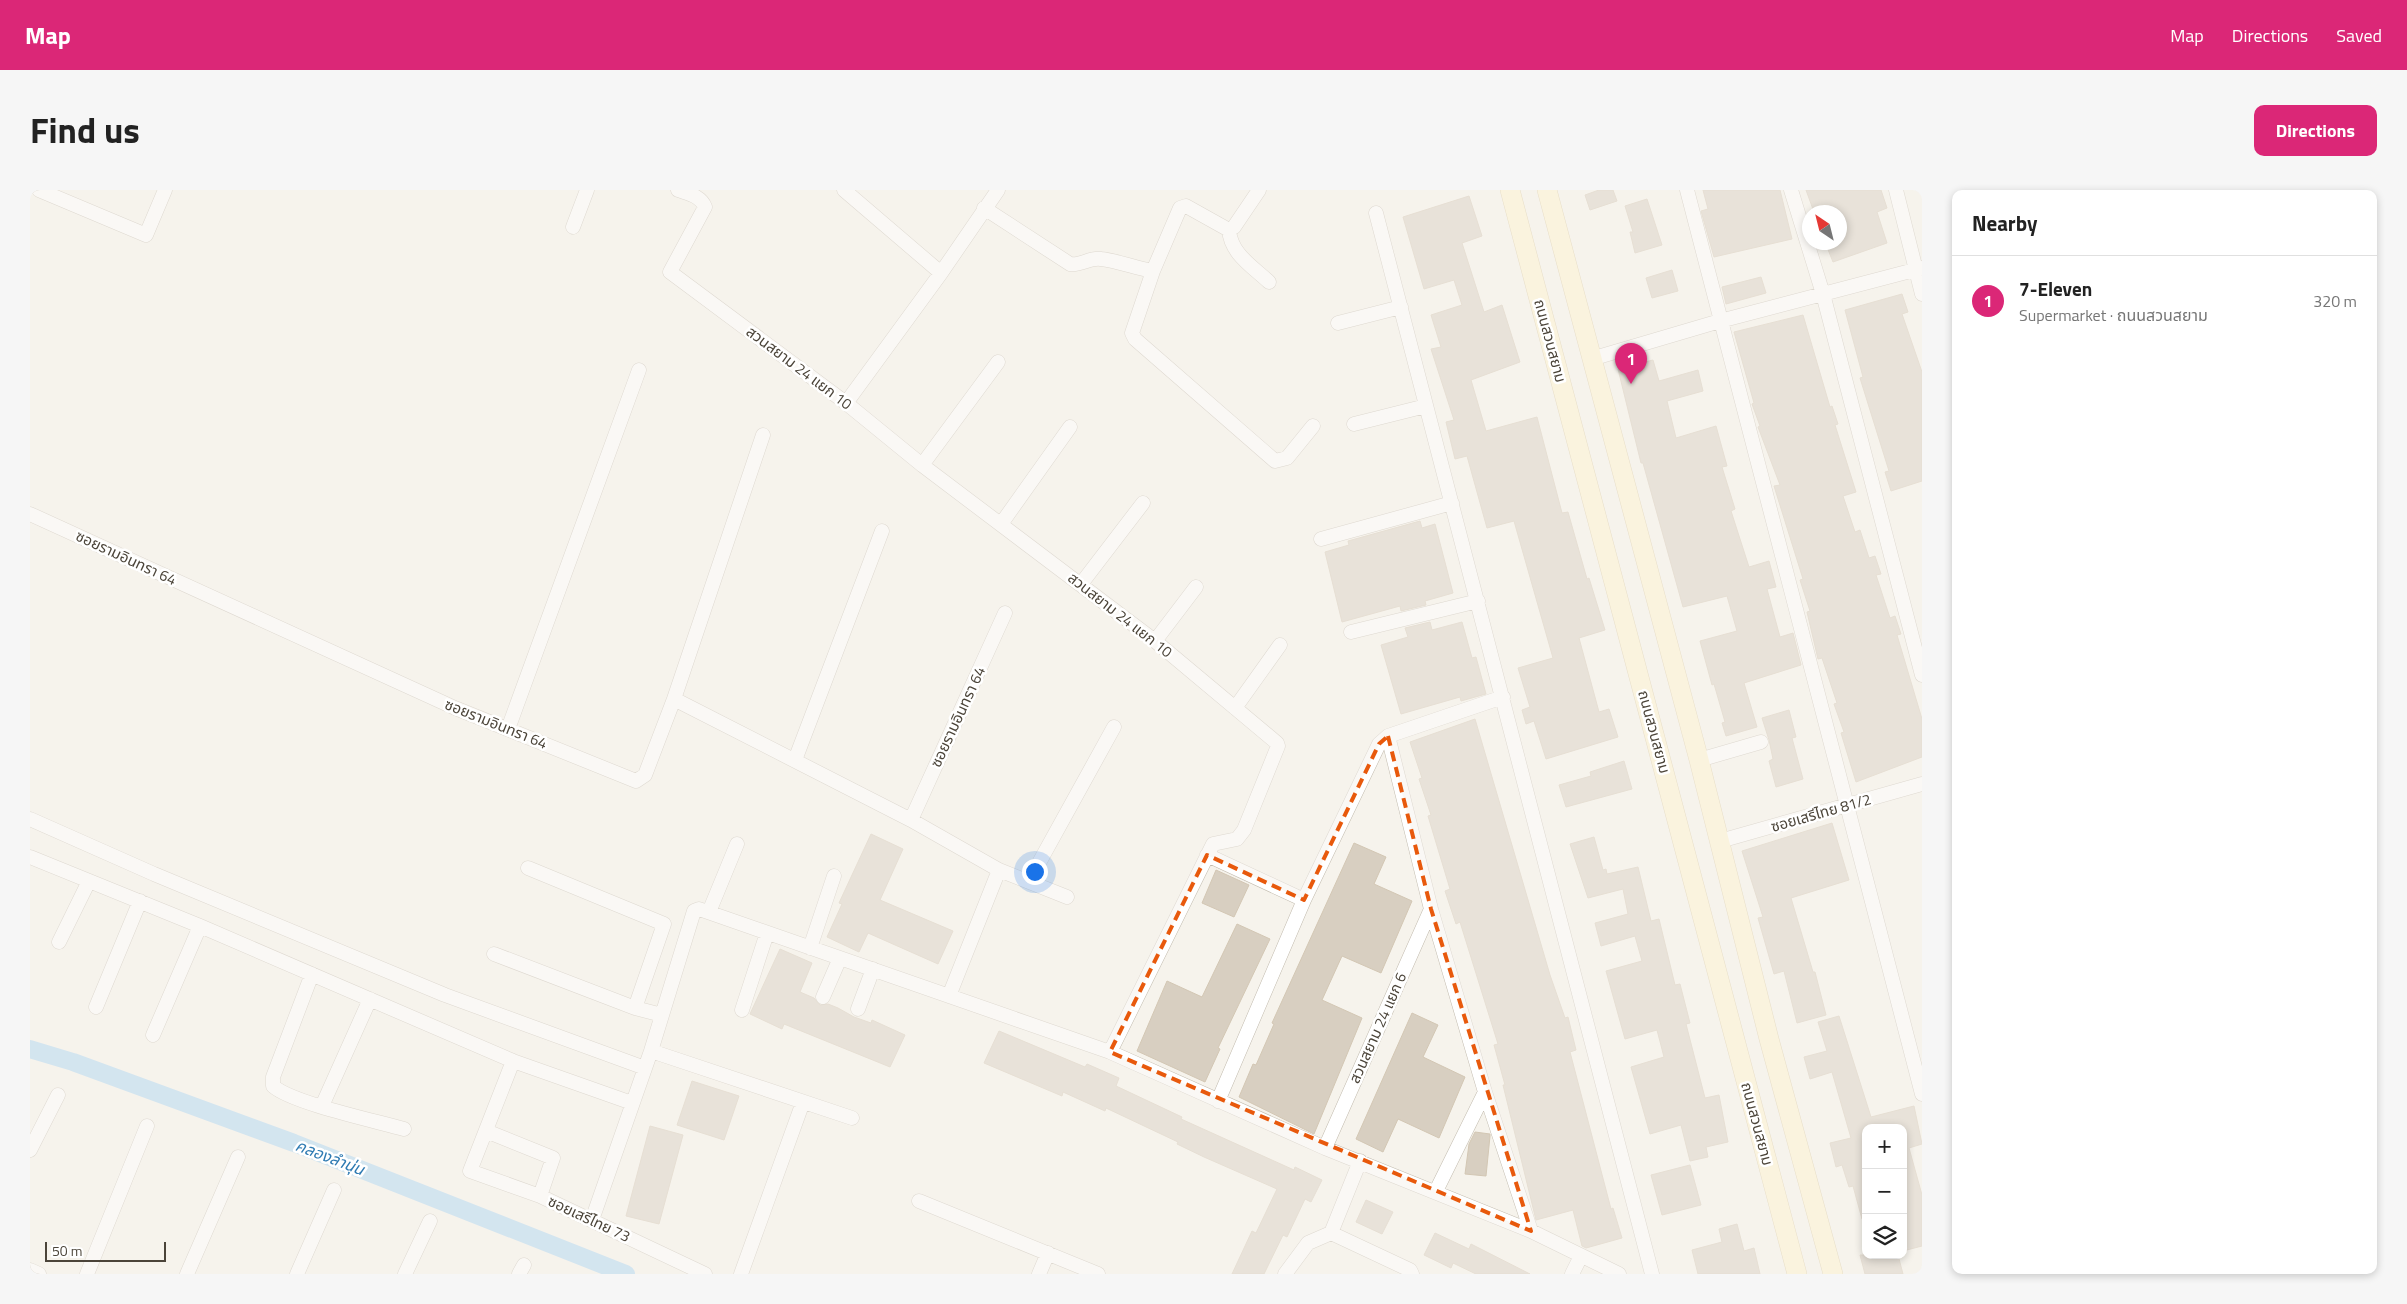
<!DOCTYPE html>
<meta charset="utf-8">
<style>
body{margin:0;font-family:"Titillium Web","Noto Sans Thai",sans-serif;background:#f6f6f6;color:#222}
.controls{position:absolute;right:15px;bottom:15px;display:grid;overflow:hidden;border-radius:10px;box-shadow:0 2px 8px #0003}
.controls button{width:45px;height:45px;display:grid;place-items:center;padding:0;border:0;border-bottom:1px solid #e0e0e0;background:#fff;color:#222;font:25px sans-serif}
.compass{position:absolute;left:1772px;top:15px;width:45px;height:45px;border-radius:50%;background:#fff;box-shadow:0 2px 8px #0003;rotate:325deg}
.scale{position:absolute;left:15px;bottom:12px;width:121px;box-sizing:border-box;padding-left:5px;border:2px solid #4b4439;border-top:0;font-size:14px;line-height:18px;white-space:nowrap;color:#4b4439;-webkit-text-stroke:4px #fff;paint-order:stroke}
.you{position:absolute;left:1004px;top:681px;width:18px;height:18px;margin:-12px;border:4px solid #fff;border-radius:50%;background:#1a73e8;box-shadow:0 0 0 8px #1a73e833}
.badge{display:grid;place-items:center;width:32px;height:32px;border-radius:50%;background:#db2777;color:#fff;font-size:16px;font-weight:700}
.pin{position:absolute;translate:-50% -41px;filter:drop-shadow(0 1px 2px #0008)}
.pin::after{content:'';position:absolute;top:26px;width:18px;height:15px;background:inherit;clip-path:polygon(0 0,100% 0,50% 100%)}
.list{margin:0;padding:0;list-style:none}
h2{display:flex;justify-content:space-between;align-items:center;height:65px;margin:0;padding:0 20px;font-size:21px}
h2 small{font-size:16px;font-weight:400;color:#767676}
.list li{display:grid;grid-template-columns:32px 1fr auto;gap:15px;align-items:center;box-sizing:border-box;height:90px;padding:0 20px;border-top:1px solid #e0e0e0}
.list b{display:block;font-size:19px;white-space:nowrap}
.list p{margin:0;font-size:16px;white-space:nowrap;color:#767676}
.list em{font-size:16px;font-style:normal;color:#767676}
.icon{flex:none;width:28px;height:28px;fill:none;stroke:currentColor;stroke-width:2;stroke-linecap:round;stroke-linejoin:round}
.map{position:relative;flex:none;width:1892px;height:1084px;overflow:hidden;border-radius:10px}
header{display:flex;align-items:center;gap:30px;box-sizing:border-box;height:70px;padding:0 25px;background:#db2777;color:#fff}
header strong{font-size:24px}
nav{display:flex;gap:28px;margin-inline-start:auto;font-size:18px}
.intro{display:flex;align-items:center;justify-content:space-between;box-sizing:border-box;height:120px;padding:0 30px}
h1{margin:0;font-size:35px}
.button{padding:12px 22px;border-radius:10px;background:#db2777;color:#fff;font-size:18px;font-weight:700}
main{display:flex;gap:30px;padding:0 30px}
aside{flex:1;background:#fff;border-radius:10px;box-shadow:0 2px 8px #0003}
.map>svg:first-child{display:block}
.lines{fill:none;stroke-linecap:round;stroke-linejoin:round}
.canal{stroke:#a9d4f2;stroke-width:18}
.building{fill:#d8cfc1;stroke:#d3c7b4}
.street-casing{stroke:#c2bbae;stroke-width:15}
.secondary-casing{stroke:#d6c79b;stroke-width:20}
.street{stroke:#fff;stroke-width:14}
.secondary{stroke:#fff3cd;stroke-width:19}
.marked{fill:none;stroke:#e8590c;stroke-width:4;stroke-dasharray:10 6;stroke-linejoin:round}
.labels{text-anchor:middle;stroke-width:5;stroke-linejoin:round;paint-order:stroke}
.street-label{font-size:15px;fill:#4b4439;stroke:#fff}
.water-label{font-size:16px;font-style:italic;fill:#2e7ab2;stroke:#fff}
</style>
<header>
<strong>Map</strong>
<nav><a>Map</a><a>Directions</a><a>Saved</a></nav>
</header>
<div class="intro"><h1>Find us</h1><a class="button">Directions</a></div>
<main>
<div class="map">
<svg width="1892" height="1084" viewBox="0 0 1892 1084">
<rect width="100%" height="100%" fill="#f6f3ec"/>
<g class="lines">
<path class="canal" d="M0 859 43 872 264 953 596 1084"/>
</g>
<path class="building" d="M1569 0H1583L1587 11 1560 20 1555 5Z
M1673 0H1750L1762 49 1684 67 1671 21 1678 19Z
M1776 0H1851L1857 18 1847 22 1857 53 1803 72 1795 52H1810V22H1784Z
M1439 6 1452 46 1432 53 1454 122 1472 115 1490 172 1441 190 1456 241 1507 227 1532 323 1538 322 1557 389 1559 388 1575 440 1549 448 1569 522 1579 519 1588 547 1516 569 1504 531 1496 534 1492 520 1500 517 1488 478 1523 468 1484 331 1457 338 1437 266 1425 269 1416 232 1424 230 1401 159 1411 157 1401 125 1432 115 1424 90 1394 99 1373 27Z
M1617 9 1632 55 1605 63 1600 42H1603L1595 16Z
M1642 80 1648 101 1622 108 1616 88Z
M1731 87 1736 103 1696 114 1692 97Z
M1872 104 1878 122 1872 124 1892 182V291L1861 301 1855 282 1859 281 1830 188 1833 187 1815 120Z
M1773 125 1800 217 1802 216 1808 234 1805 235 1826 302 1813 306 1825 342 1830 340 1839 368 1845 366 1851 384 1846 385 1860 428 1865 426 1871 444 1867 445 1892 529V567L1826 592 1811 543 1814 542 1804 514 1807 513 1792 468 1788 469 1777 422 1780 421 1770 390 1773 389 1744 296 1750 295 1728 237 1730 236 1722 214 1724 213 1704 142Z
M1623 170 1629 191 1668 180 1673 201 1637 211 1646 248 1686 236 1697 276 1692 277 1705 319 1701 321 1719 377 1739 371 1746 397 1737 399 1750 447 1763 443 1771 475 1714 493 1727 537 1696 546 1692 533 1695 532 1684 494 1682 495 1670 451 1707 441 1697 406 1653 417 1613 273H1611L1588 179Z
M1390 331 1392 338 1405 334 1423 403 1395 411 1396 415 1371 421 1370 416 1312 432 1295 362 1319 355 1318 351Z
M1400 432 1402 440 1432 432 1442 468 1446 467 1456 504 1431 511 1430 507 1371 524 1351 455 1378 447 1375 438Z
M1759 520 1766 547 1762 548 1773 589 1746 597 1739 571 1743 569 1739 550 1732 528Z
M1445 529 1520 785 1535 828 1538 827 1546 860 1540 862 1581 1019 1583 1018 1592 1048 1556 1058 1552 1056 1543 1020 1506 1030 1473 895H1475L1464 855 1468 854 1430 732 1426 734 1415 701 1420 699 1398 626 1401 625 1389 589 1392 588 1380 552Z
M1594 571 1602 599 1536 617 1529 595 1561 586 1560 582Z
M1802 633 1819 690 1761 708 1783 782H1785L1796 825 1767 833 1754 781 1744 784 1728 728 1733 727 1712 661Z
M841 644 873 659 850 710 923 741 908 774 838 743 829 762 797 747 812 714 809 713Z
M1564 647 1573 680 1576 679 1577 684 1608 677 1621 731 1629 729 1645 795 1650 794 1660 833 1656 834 1675 908 1689 905 1698 952 1676 957 1678 967 1660 971 1651 935 1620 944 1601 877 1634 867 1627 840 1595 849 1576 781 1612 771 1605 746 1571 756 1565 733 1598 724 1593 699 1558 708 1540 654Z
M1324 653 1356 667 1344 694 1382 711 1351 783 1312 766 1292 810 1332 828 1284 944 1209 907 1223 874 1226 875 1244 834 1242 833Z
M1186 680 1219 695 1204 727 1172 713Z
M1207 734 1240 749 1188 858 1190 859 1175 892 1107 861 1137 791 1172 807Z
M750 759 782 773 770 802 784 808 790 815 798 814 808 818 824 827 841 833 842 830 875 845 860 877 754 834 752 839 720 824Z
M1382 823 1408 835 1393 867 1435 887 1409 948 1368 929 1353 962 1326 949Z
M1809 826 1841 927 1884 916 1892 954 1879 958 1892 1005V1056L1873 1061V938H1836V1028L1832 1029 1823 996 1819 997 1812 975 1806 977 1800 953 1821 948 1802 882 1780 889 1774 867 1797 861 1788 832Z
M969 841 1055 877 1057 874 1089 888 1086 896 1152 927 1151 929 1264 980 1265 977 1292 990 1281 1012 1275 1009 1257 1047 1253 1045 1234 1084H1202L1222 1041 1226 1043 1247 999 1174 967 1147 954 1148 952 1076 918 1075 921 1033 902 1032 906 954 873Z
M662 891 709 906 694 950 647 935Z
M620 936 653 945 629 1034 596 1026Z
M1445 942 1460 944V946L1456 986 1435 984 1439 954Z
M1660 975 1671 1015 1632 1025 1621 985Z
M1336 1010 1363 1022 1352 1044 1326 1032Z
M1707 1034 1714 1061 1724 1058 1730 1084H1668L1662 1060 1692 1052 1689 1039Z
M1405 1043 1439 1059 1441 1054 1500 1084H1446L1423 1073 1421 1078 1394 1065Z
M1830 1065H1868L1873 1084H1835Z"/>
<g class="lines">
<g class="street-casing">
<path id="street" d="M9 0 116 45 135 0
M648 0C659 4 671 6 675 17L640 82 816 213 892 275 1125 451 1247 553 1248 556 1214 640 1207 649 1183 654 1080 862
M814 0 911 83
M1657 0 1892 904
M1761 0 1793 104 1892 485
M1866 0 1892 104
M954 18 1040 74C1051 76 1060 67 1071 69 1088 71 1106 78 1123 81
M1346 23 1622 1084
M543 37 557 0
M1199 40 1156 16 1150 18 1123 81 1102 143 1105 149 1245 271 1257 268 1283 236
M1199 40C1201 64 1222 76 1239 92
M1199 40 1204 37 1229 0
M1308 133 1371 117
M1561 169 1690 131 1892 78
M816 213 911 83 968 0
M1324 234 1396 216
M892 275 968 172
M0 324 425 518 606 591 615 585 644 509 733 245
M971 334 1040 237
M1291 349 1422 313
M1051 394 1113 313
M1321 442 1448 411
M1125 451 1166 397
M644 509 881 630 969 680 1037 707
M1205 518 1250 455
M478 539 609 180
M1358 546 1401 719 1455 902 1501 1041
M765 570 852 341
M1669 570 1731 552
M0 629 124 684 415 805 615 878
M881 630 975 423
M1690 651 1892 594
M1177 665 1274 710
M0 667 170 736 483 871 602 913
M999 691 1084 537
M679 722 707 654
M29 752 59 691
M780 758 804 686
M464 764 605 818 634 734 498 678
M282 784 243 887V896C262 913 346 931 374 939
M919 806 969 680
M793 807 810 768
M66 817 110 711
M605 818 632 825
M828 819 843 779
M712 820 737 743
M123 845 170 736
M621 861 822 928
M483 871 440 981 510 1006 675 1084
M1188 911 1274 710 1349 554 1358 546 1473 507
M292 916 340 809
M456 941 523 968 510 1006
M1295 958 1401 719
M0 960 28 905
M1406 1001 1455 902
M889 1011 1068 1084
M562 1030 621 861 664 721 669 719 1080 862 1295 958 1501 1041 1589 1084
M1301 1043 1380 1080 1382 1084
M0 1080 9 1084
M57 1084 117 936
M157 1084 208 967
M267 1084 304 1000
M375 1084 400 1031
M489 1084 494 1075
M711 1084 773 912
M1009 1084 1018 1063
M1255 1084 1278 1053 1301 1043 1330 971
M1542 1084 1551 1066"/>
</g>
<g class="secondary-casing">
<path id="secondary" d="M1480 0 1767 1084
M1517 0 1669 570 1739 849 1803 1084"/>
</g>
<use href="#street" class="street"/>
<use href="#secondary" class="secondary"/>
</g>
<path d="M0 0H1892V1084H0ZM1358 546 1401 719 1501 1041 1080 862 1177 665 1274 710 1349 554Z" fill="#f6f3ec" fill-opacity=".55" fill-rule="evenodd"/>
<path class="marked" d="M1358 546 1401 719 1501 1041 1080 862 1177 665 1274 710 1349 554Z"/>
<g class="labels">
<g class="street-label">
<text transform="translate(1520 151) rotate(75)" y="5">ถนนสวนสยาม</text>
<text transform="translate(769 178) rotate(37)" y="5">สวนสยาม 24 แยก 10</text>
<text transform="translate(96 368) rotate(25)" y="5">ซอยรามอินทรา 64</text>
<text transform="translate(1090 425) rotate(38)" y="5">สวนสยาม 24 แยก 10</text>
<text transform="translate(928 527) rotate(-65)" y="5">ซอยรามอินทรา 64</text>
<text transform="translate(466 534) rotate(22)" y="5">ซอยรามอินทรา 64</text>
<text transform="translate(1624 542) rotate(75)" y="5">ถนนสวนสยาม</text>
<text transform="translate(1791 623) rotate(-16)" y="5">ซอยเสรีไทย 81/2</text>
<text transform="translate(1348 838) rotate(-66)" y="5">สวนสยาม 24 แยก 6</text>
<text transform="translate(1727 934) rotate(75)" y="5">ถนนสวนสยาม</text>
<text transform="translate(559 1029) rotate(25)" y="5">ซอยเสรีไทย 73</text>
</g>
<g class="water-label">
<text transform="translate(300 967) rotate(21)" y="6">คลองลำนุ่น</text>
</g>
</g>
</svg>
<div class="controls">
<button>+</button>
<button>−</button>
<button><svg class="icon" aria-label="layers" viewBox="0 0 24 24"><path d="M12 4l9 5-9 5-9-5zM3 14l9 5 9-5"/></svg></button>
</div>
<svg class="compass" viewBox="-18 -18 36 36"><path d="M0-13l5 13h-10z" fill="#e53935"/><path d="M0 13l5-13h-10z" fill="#767676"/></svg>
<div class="scale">50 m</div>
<div class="you"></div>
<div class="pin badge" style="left:1601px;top:194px">1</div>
</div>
<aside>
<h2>Nearby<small></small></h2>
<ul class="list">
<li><span class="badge">1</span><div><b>7-Eleven</b><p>Supermarket · ถนนสวนสยาม</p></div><em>320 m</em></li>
</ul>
</aside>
</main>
